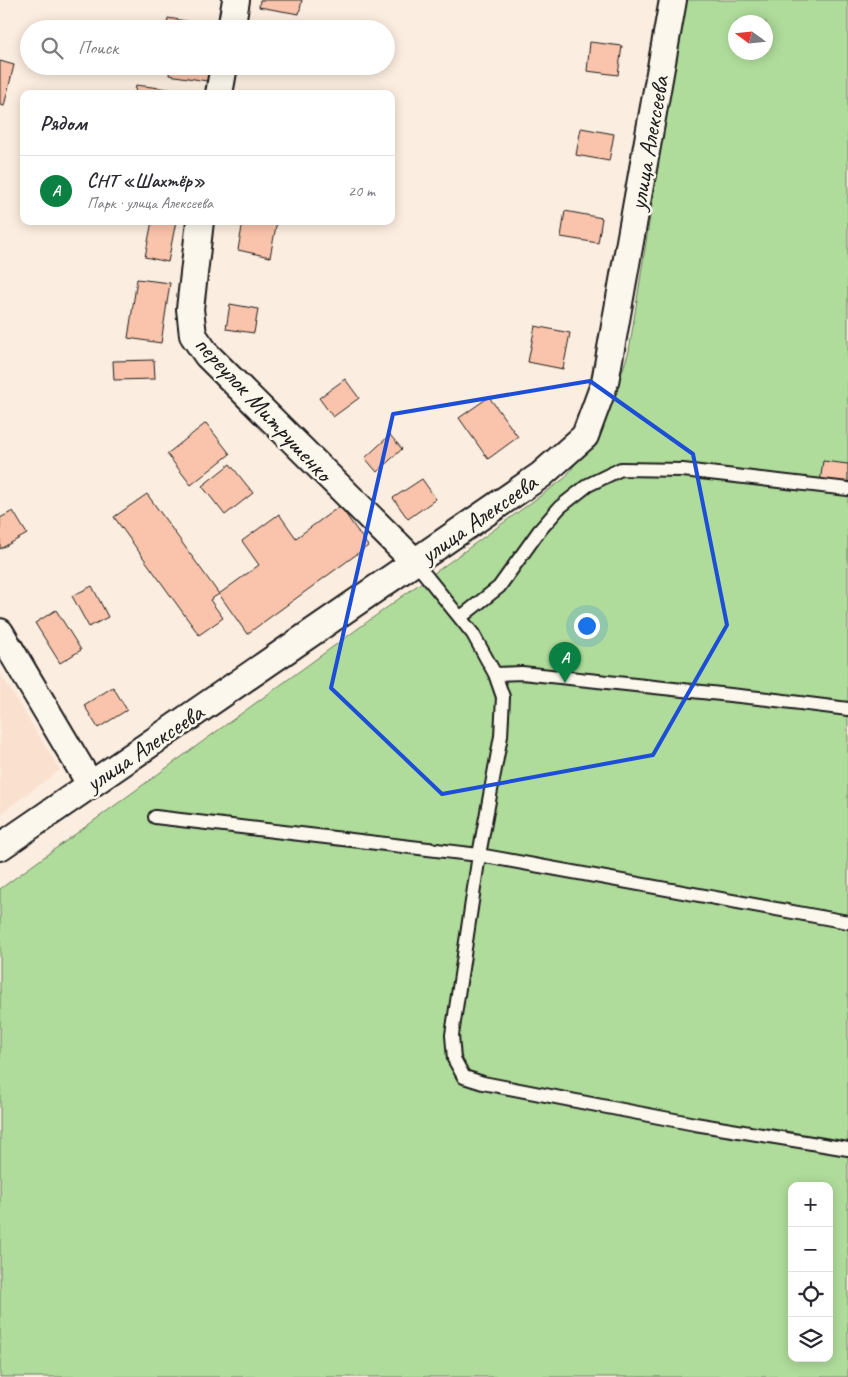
<!DOCTYPE html>
<html lang="ru">
<meta charset="utf-8">
<style>
body{margin:0;font-family:Caveat,sans-serif;background:#f2f2f3;color:#2b2b33}
.controls{position:absolute;right:15px;bottom:15px;display:grid;overflow:hidden;border-radius:10px;box-shadow:0 2px 12px #0003}
.controls button{width:45px;height:45px;display:grid;place-items:center;padding:0;border:0;border-bottom:1px solid #e1e1e2;background:#fff;color:#2b2b33;font:25px sans-serif}
.compass{position:absolute;left:728px;top:15px;width:45px;height:45px;border-radius:50%;background:#fff;box-shadow:0 2px 12px #0003;rotate:285deg}
.you{position:absolute;left:586px;top:625px;width:18px;height:18px;margin:-12px;border:4px solid #fff;border-radius:50%;background:#1a73e8;box-shadow:0 0 0 8px #1a73e833}
.badge{display:grid;place-items:center;width:32px;height:32px;border-radius:50%;background:#0b8043;color:#fff;font-size:16px;font-weight:700}
.pin{position:absolute;translate:-50% -41px;filter:drop-shadow(0 1px 2px #0008)}
.pin::after{content:'';position:absolute;top:26px;width:18px;height:15px;background:inherit;clip-path:polygon(0 0,100% 0,50% 100%)}
.list{margin:0;padding:0;list-style:none}
h2{display:flex;justify-content:space-between;align-items:center;height:65px;margin:0;padding:0 20px;font-size:21px}
h2 small{font-size:16px;font-weight:400;color:#7c7c81}
.list li{display:grid;grid-template-columns:32px 1fr auto;gap:15px;align-items:center;box-sizing:border-box;height:70px;padding:0 20px;border-top:1px solid #e1e1e2}
.list b{display:block;font-size:19px;white-space:nowrap}
.list p{margin:0;font-size:16px;white-space:nowrap;color:#7c7c81}
.list em{font-size:16px;font-style:normal;color:#7c7c81}
.icon{flex:none;width:28px;height:28px;fill:none;stroke:currentColor;stroke-width:2;stroke-linecap:round;stroke-linejoin:round}
.map{position:relative;flex:none;width:848px;height:1377px;overflow:hidden}
.search{position:absolute;background:#fff;box-shadow:0 2px 12px #0003;left:20px;top:20px;width:375px;height:55px;display:flex;align-items:center;gap:12px;box-sizing:border-box;padding:0 18px;border-radius:28px;color:#7c7c81;font-size:19px}
.panel{position:absolute;background:#fff;box-shadow:0 2px 12px #0003;left:20px;top:90px;width:375px;height:135px;border-radius:10px}
.map>svg:first-child{display:block}
.built{fill:#fae1cf}
.garden{fill:#afdc9b;stroke:#667c5c;fill-rule:evenodd}
.building{fill:#f9c4ab;stroke:#1c1c1c}
.lines{fill:none;stroke-linecap:round;stroke-linejoin:round}
.lane-casing{stroke:#1c1c1c;stroke-width:16}
.street-casing{stroke:#1c1c1c;stroke-width:30}
.lane{stroke:#fbf7ec;stroke-width:12}
.street{stroke:#fbf7ec;stroke-width:26}
.marked{fill:none;stroke:#1d4ed8;stroke-width:4;stroke-linejoin:round}
.labels{text-anchor:middle;stroke-width:5;stroke-linejoin:round;paint-order:stroke}
.street-label{font-size:25px;fill:#1c1c1c;stroke:#fbf7ec}
</style>
<div class="map">
<svg width="848" height="1377" viewBox="0 0 848 1377">
<rect width="100%" height="100%" fill="#fbeddf"/>
<filter id="ink" filterUnits="userSpaceOnUse"><feTurbulence type="fractalNoise" baseFrequency=".02" numOctaves="2"/><feDisplacementMap in="SourceGraphic" scale="10" xChannelSelector="R" yChannelSelector="G"/><feConvolveMatrix kernelMatrix="1 2 1 2 8 2 1 2 1" color-interpolation-filters="sRGB"/></filter>
<g filter="url(#ink)">
<path class="built" d="M0 673 60 770 0 814Z"/>
<path class="garden" d="M684 0H848V1377H0V889L565 478 605 423 629 351ZM736 22H766V52H736ZM792 1186H829V1358H792Z"/>
<path class="building" d="M260 0H302L299 14 259 7Z
M168 18 203 24 202 29H166Z
M590 42 622 46 618 75 587 71Z
M0 61 14 65 4 106 0 105Z
M170 66H209L207 81 169 75Z
M272 66H297L296 71Z
M136 85 192 92 191 94H135Z
M581 128 614 134 609 161 576 155Z
M565 211 602 218 598 243 561 237Z
M152 221H176L168 262 145 257Z
M243 221H277L270 257 238 250Z
M137 279 170 283 161 343 128 338Z
M230 304 258 309 254 333 226 329Z
M535 326 570 333 563 369 528 362Z
M154 360 155 379 114 380 113 361Z
M345 379 359 398 333 417 319 398Z
M489 397 518 437 488 459 459 418Z
M206 423 230 454 191 485 167 454Z
M390 435 402 449 377 472 365 458Z
M823 461 848 464V487L820 483Z
M230 464 253 493 225 515 202 486Z
M422 479 436 499 408 519 393 498Z
M147 494 219 594 210 600 223 618 199 635 114 517Z
M340 506 368 546 247 634 219 594 259 565 242 541 279 514 296 538Z
M13 511 27 534 0 549V518Z
M92 586 108 617 89 627 72 596Z
M56 610 81 650 60 663 35 623Z
M113 687 127 710 98 728 84 705Z"/>
<g class="lines">
<g class="lane-casing">
<path id="lane" d="M415 562 473 634 495 674 503 697 501 736 479 855 452 1035 454 1059 464 1077 483 1083 695 1124 848 1149
M461 617 499 587 539 531 560 507 588 485 621 469 683 470 848 489
M495 674 522 673 768 699 848 709
M155 817 479 855 848 922"/>
</g>
<g class="street-casing">
<path id="street" d="M231 29 236 0
M219 94 224 66
M200 221 190 309 193 335 207 355 415 562
M0 632 90 784
M0 847 541 475 585 436 605 382 673 0"/>
</g>
<use href="#lane" class="lane"/>
<use href="#street" class="street"/>
</g>
</g>
<path class="marked" d="M590 381 693 454 727 625 653 755 442 794 331 688 393 414Z"/>
<g class="labels">
<g class="street-label">
<text transform="translate(648 143) rotate(-80)" y="9">улица Алексеева</text>
<text transform="translate(264 408) rotate(47)" y="9">переулок Митрушенко</text>
<text transform="translate(478 518) rotate(-35)" y="9">улица Алексеева</text>
<text transform="translate(144 747) rotate(-34)" y="9">улица Алексеева</text>
</g>
</g>
</svg>
<div class="controls">
<button>+</button>
<button>−</button>
<button><svg class="icon" aria-label="locate" viewBox="0 0 24 24"><circle cx="12" cy="12" r="6"/><path d="M12 2v4M12 18v4M2 12h4M18 12h4"/></svg></button>
<button><svg class="icon" aria-label="layers" viewBox="0 0 24 24"><path d="M12 4l9 5-9 5-9-5zM3 14l9 5 9-5"/></svg></button>
</div>
<svg class="compass" viewBox="-18 -18 36 36"><path d="M0-13l5 13h-10z" fill="#e53935"/><path d="M0 13l5-13h-10z" fill="#7c7c81"/></svg>
<div class="you"></div>
<div class="pin badge" style="left:565px;top:683px">A</div>
<div class="search"><svg class="icon" aria-label="search" viewBox="0 0 24 24"><circle cx="10" cy="10" r="6"/><path d="M15 15l6 6"/></svg>Поиск</div>
<section class="panel">
<h2>Рядом<small></small></h2>
<ul class="list">
<li><span class="badge">A</span><div><b>СНТ «Шахтёр»</b><p>Парк · улица Алексеева</p></div><em>20 m</em></li>
</ul>
</section>
</div>
